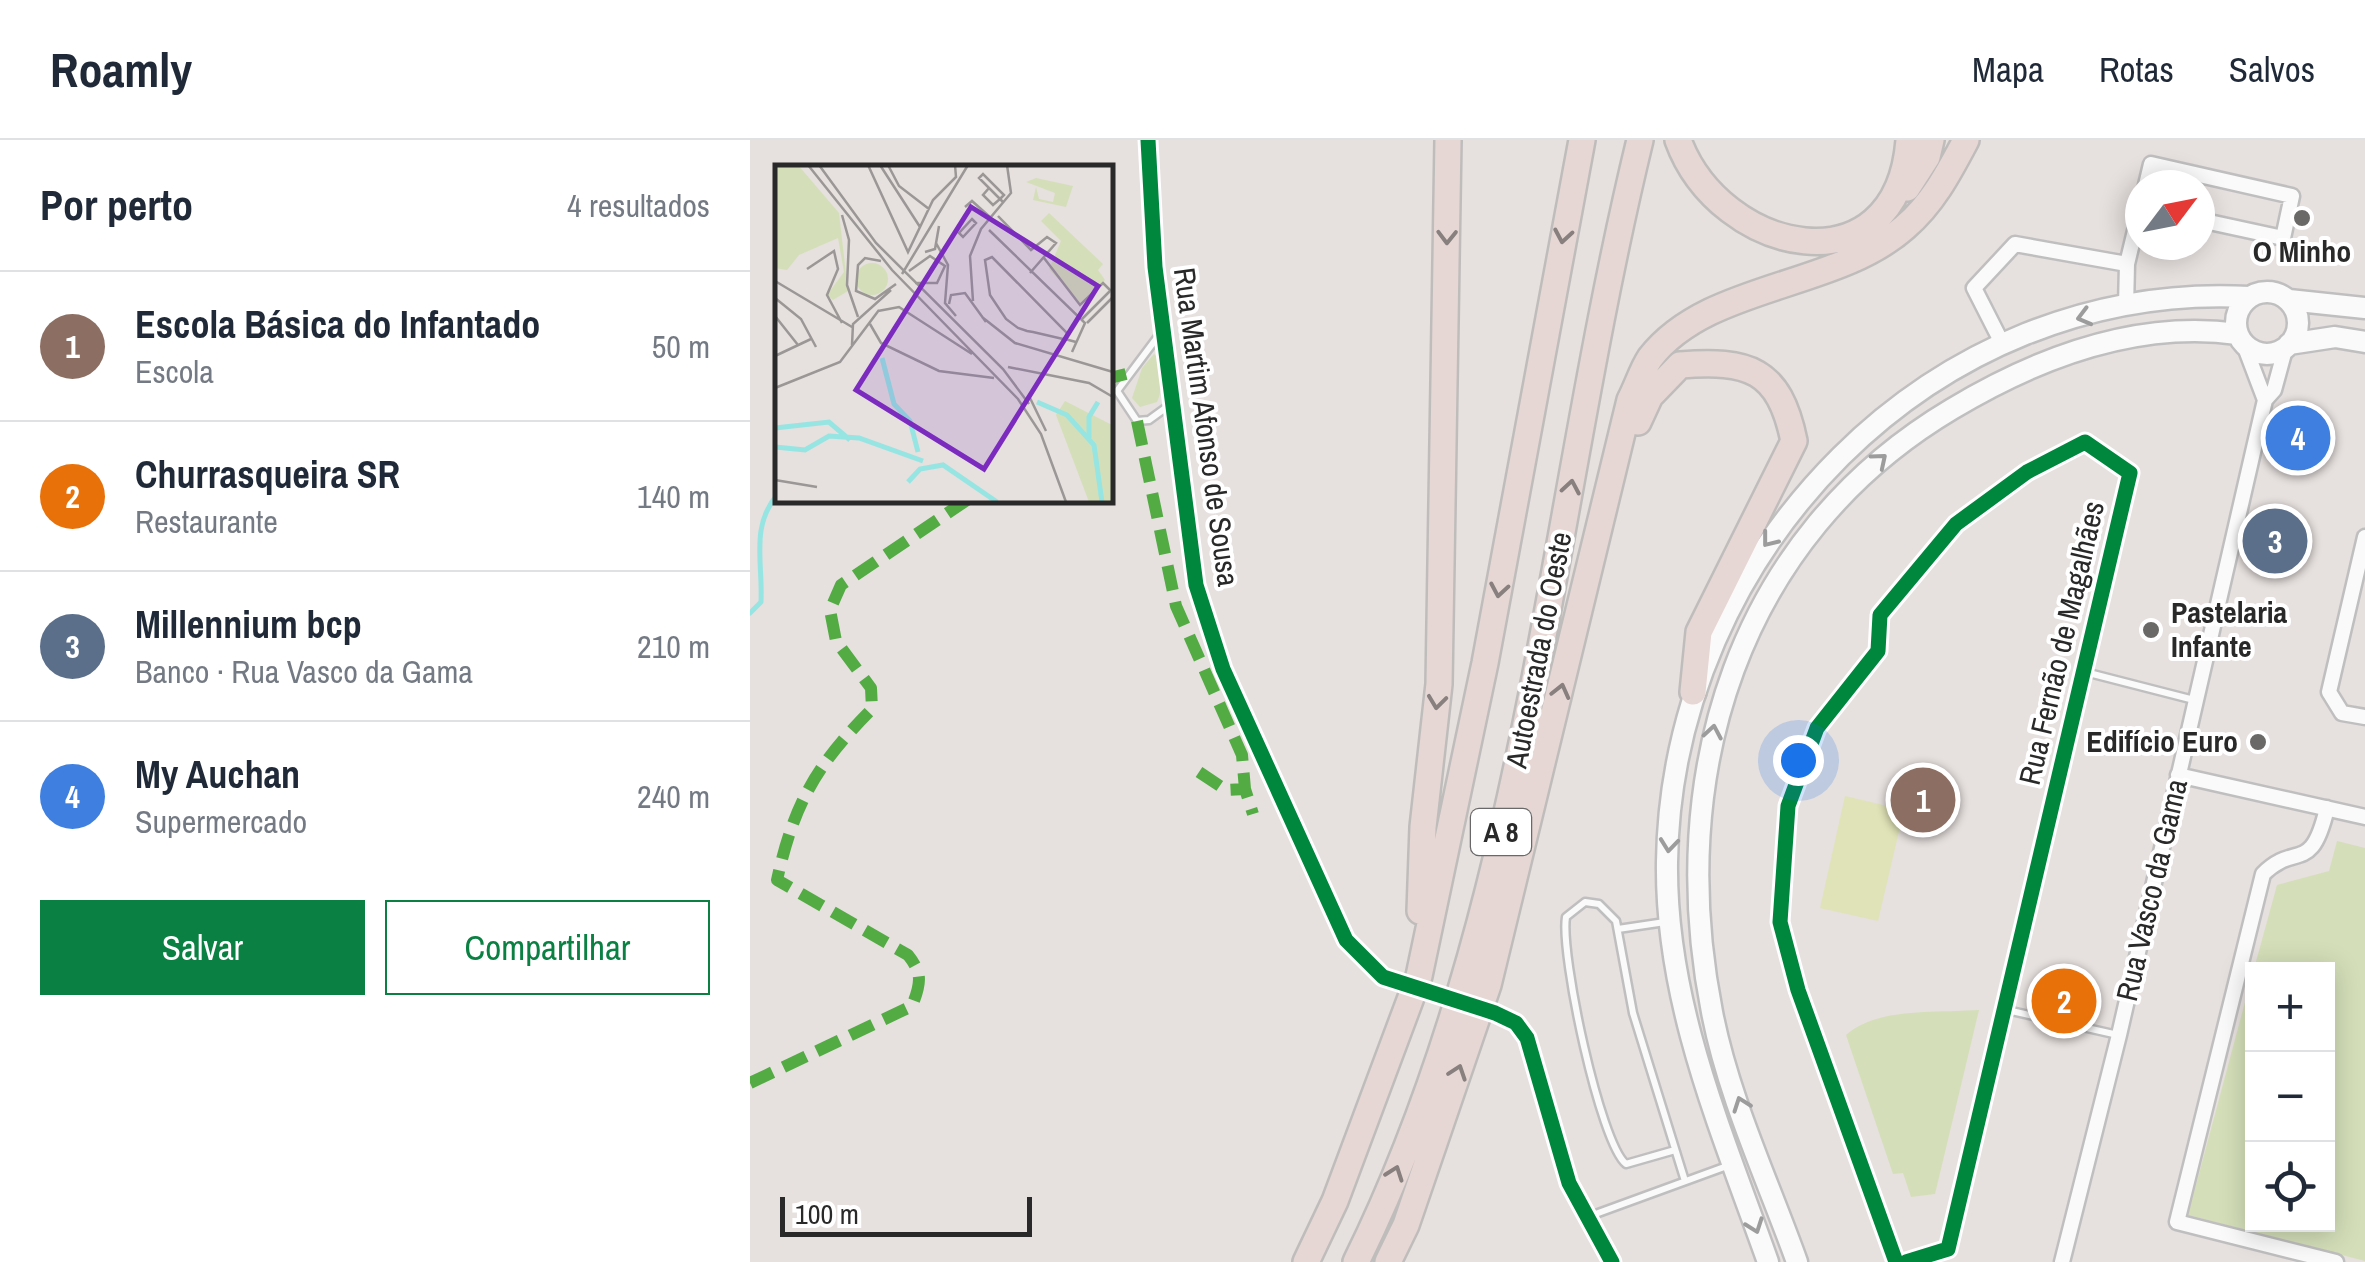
<!DOCTYPE html>
<html lang="pt">
<meta charset="utf-8">
<style>
body{margin:0;font-family:"Archivo Narrow",sans-serif;background:#f6f6f7;color:#1f2937}
.controls{position:absolute;right:30px;bottom:30px;display:grid;overflow:hidden;border-radius:0px;box-shadow:0 5px 25px #0003}
.controls button{width:90px;height:90px;display:grid;place-items:center;padding:0;border:0;border-bottom:2px solid #e0e1e3;background:#fff;color:#1f2937;font:50px sans-serif}
.compass{position:absolute;left:1375px;top:30px;width:90px;height:90px;border-radius:50%;background:#fff;box-shadow:0 5px 25px #0003;rotate:58deg}
.scale{position:absolute;left:30px;bottom:25px;width:252px;box-sizing:border-box;padding-left:10px;border:5px solid #292929;border-top:0;font-size:28px;line-height:35px;white-space:nowrap;color:#292929;-webkit-text-stroke:8px #fff;paint-order:stroke}
.you{position:absolute;left:1048px;top:620px;width:35px;height:35px;margin:-25px;border:8px solid #fff;border-radius:50%;background:#1a73e8;box-shadow:0 0 0 15px #1a73e833}
.badge{display:grid;place-items:center;width:65px;height:65px;border-radius:50%;background:#0b8043;color:#fff;font-size:32px;font-weight:700}
.pin{position:absolute;translate:-50% -50%;border:5px solid #fff;box-shadow:0 2px 10px #0006}
.list{margin:0;padding:0;list-style:none}
h2{display:flex;justify-content:space-between;align-items:center;height:130px;margin:0;padding:0 40px;font-size:42px}
h2 small{font-size:32px;font-weight:400;color:#747a83}
.list li{display:grid;grid-template-columns:65px 1fr auto;gap:30px;align-items:center;box-sizing:border-box;height:150px;padding:0 40px;border-top:2px solid #e0e1e3}
.list b{display:block;font-size:38px;white-space:nowrap}
.list p{margin:0;font-size:32px;white-space:nowrap;color:#747a83}
.list em{font-size:32px;font-style:normal;color:#747a83}
.actions{display:flex;gap:20px;padding:30px 40px}
.actions a{flex:1;padding:22px 0;border:2px solid #0b8043;border-radius:0px;text-align:center;font-size:35px;color:#0b8043}
.actions .main{background:#0b8043;color:#fff}
.icon{flex:none;width:55px;height:55px;fill:none;stroke:currentColor;stroke-width:2;stroke-linecap:round;stroke-linejoin:round}
.map{position:relative;flex:none;width:1615px;height:1122px;overflow:hidden}
header{display:flex;align-items:center;gap:60px;box-sizing:border-box;height:140px;padding:0 50px;background:#fff;border-bottom:2px solid #e0e1e3}
header strong{font-size:48px}
nav{display:flex;gap:55px;margin-inline-start:auto;font-size:35px}
main{display:flex}
aside{flex:1;background:#fff}
.map>svg:first-child{display:block}
.green{fill:#d4dfb9}
.pitch{fill:#e0e3b7}
.lines{fill:none;stroke-linecap:round;stroke-linejoin:round}
.stream{stroke:#96e5e2;stroke-width:5}
.minor-tunnel{stroke:#c0bbba;stroke-width:14;stroke-dasharray:14 7;stroke-linecap:butt}
.service-casing{stroke:#c0bfc0;stroke-width:11}
.minor-casing{stroke:#c0bfc0;stroke-width:19}
.secondary-casing{stroke:#c0bfc0;stroke-width:25}
.motorway-casing{stroke:#bfbdbc;stroke-width:30}
.service{stroke:#fbfafa;stroke-width:6}
.minor{stroke:#fbfafa;stroke-width:14}
.secondary{stroke:#fbfafa;stroke-width:20}
.motorway{stroke:#e7d7d4;stroke-width:25}
.quiet{stroke:#53ab44;stroke-width:12;stroke-dasharray:25 12;stroke-linecap:butt}
.cycleway-casing{stroke:#fff;stroke-width:21}
.cycleway{stroke:#00873e;stroke-width:15}
.oneway{stroke:#88807e}
.oneway2{stroke:#9c9c9c}
.poi-dot{fill:#6b6968;stroke:#fff;stroke-width:4}
.labels{text-anchor:middle;stroke-width:8;stroke-linejoin:round;paint-order:stroke}
.shield{fill:#fff;stroke:#696969;stroke-width:2.5}
.shield-label{font-size:28px;font-weight:bold;fill:#292929}
.poi-label{font-size:30px;font-weight:bold;fill:#292929;stroke:#fff}
.street-label{font-size:30px;fill:#292929;stroke:#fff}
.inset-river{fill:none;stroke:#96e5e2;stroke-width:5}
.inset-road{fill:none;stroke:#9a9796;stroke-width:2.5}
.view{fill:#7b2cbf;fill-opacity:0.15;stroke:#7b2cbf;stroke-width:5}
.inset-edge{fill:none;stroke:#292929;stroke-width:5}
</style>
<header>
<strong>Roamly</strong>
<nav><a>Mapa</a><a>Rotas</a><a>Salvos</a></nav>
</header>
<main>
<aside>
<h2>Por perto<small>4 resultados</small></h2>
<ul class="list">
<li><span class="badge" style="background:#8d6e63">1</span><div><b>Escola Básica do Infantado</b><p>Escola</p></div><em>50 m</em></li>
<li><span class="badge" style="background:#e8710a">2</span><div><b>Churrasqueira SR</b><p>Restaurante</p></div><em>140 m</em></li>
<li><span class="badge" style="background:#5c6f8a">3</span><div><b>Millennium bcp</b><p>Banco · Rua Vasco da Gama</p></div><em>210 m</em></li>
<li><span class="badge" style="background:#3f7fe0">4</span><div><b>My Auchan</b><p>Supermercado</p></div><em>240 m</em></li>
</ul>
<div class="actions"><a class="main">Salvar</a><a>Compartilhar</a></div>
</aside>
<div class="map">
<svg width="1615" height="1122" viewBox="0 0 1615 1122">
<rect width="100%" height="100%" fill="#e6e0de"/>
<path class="green" d="M404 214C416 223 413 248 407 262L390 267 382 258 392 228Z
M1587 701 1615 708V1121L1438 1075 1502 836V1084H1578V830L1504 829 1527 745 1579 731Z
M1229 870 1185 1054 1161 1057 1153 1033 1143 1034 1096 895C1127 867 1188 873 1229 870Z"/>
<path class="pitch" d="M1095 656 1154 670 1128 781 1070 768Z"/>
<g class="lines">
<path class="stream" d="M0 473 11 462C13 422 0 386 28 354"/>
<path class="minor-tunnel" d="M633 837 711 862"/>
<g class="service-casing">
<path id="service" d="M412 191 367 251 387 281 399 280 421 264
M1335 532 1444 560
M868 789 915 782
M1257 870 1368 895
M925 1010 876 1024C850 1003 810 814 816 777L835 762 849 764 866 781 883 873 935 1041
M840 1076 977 1026"/>
</g>
<g class="minor-casing">
<path id="minor" d="M398 0 405 127 446 445 473 529 596 800 633 837
M1396 45 1401 24 1542 56 1533 98 1450 80
M1376 167 1377 124 1390 70
M1493 202 1515 260
M1253 205 1224 148 1265 104 1377 124
M1615 397 1579 552 1592 573 1615 577
M1428 635 1615 677
M1577 668C1561 736 1546 701 1513 734L1427 1082 1586 1122
M745 873 766 883 777 898 819 1043 862 1122
M1146 1122 1048 850 1030 782 1038 666 1067 588 1128 511 1130 475 1206 384 1277 332 1335 302 1380 333 1198 1109 1156 1122
M1312 1122 1369 895 1515 260 1524 250 1536 206"/>
</g>
<g class="secondary-casing">
<path id="secondary" d="M1486 183a31 31 0 1 1 62 0a31 31 0 1 1-62 0Z
M1539 160 1615 168
M1539 204 1585 197 1615 202
M1018 1122C972 992 915 863 917 722 921 412 1182 139 1500 157
M1047 1122C1018 1041 978 956 962 872 915 635 987 397 1202 269 1287 218 1388 180 1488 194"/>
</g>
<g class="motorway-casing">
<path id="motorway" d="M928 0C970 115 1147 154 1159 0
M1157 48 1177 17 1181 0
M888 282 900 256 930 225C998 220 1029 228 1044 301L949 492 943 552
M670 771 673 687 689 544 698 0
M556 1122 585 1061 669 836 735 523 832 0
M606 1122C779 771 799 374 890 0
M638 1122 656 1085 738 845 880 260C887 247 892 230 900 218 958 143 1086 149 1155 87 1183 63 1199 32 1216 0"/>
</g>
<use href="#service" class="service"/>
<use href="#minor" class="minor"/>
<use href="#secondary" class="secondary"/>
<use href="#motorway" class="motorway"/>
<path class="quiet" d="M360 238 376 234
M387 281 426 466 492 615 495 649 503 674
M449 632 476 650 495 649
M0 943 162 866C171 843 173 834 158 815L27 740C44 663 67 624 122 569L121 548 86 501 80 470 91 445 217 360"/>
<g class="cycleway-casing">
<path id="cycleway" d="M398 0 405 127 446 445 473 529 596 800 633 837 745 873 766 883 777 898 819 1043 862 1122
M1146 1122 1048 850 1030 782 1038 666 1067 588 1128 511 1130 475 1206 384 1277 332 1335 302 1380 333 1198 1109 1156 1122"/>
</g>
<use href="#cycleway" class="cycleway"/>
</g>
<defs><path id="oneway-chevron" d="M-2-3.5L2.5 0L-2 3.5" fill="none" stroke-width="1.6" stroke-linecap="round" stroke-linejoin="round" transform="scale(2.5)"/></defs>
<g class="oneway">
<use href="#oneway-chevron" transform="translate(813 96) rotate(100)"/>
<use href="#oneway-chevron" transform="translate(697 97) rotate(91)"/>
<use href="#oneway-chevron" transform="translate(821 347) rotate(-80)"/>
<use href="#oneway-chevron" transform="translate(749 450) rotate(100)"/>
<use href="#oneway-chevron" transform="translate(811 551) rotate(-76)"/>
<use href="#oneway-chevron" transform="translate(687 562) rotate(97)"/>
<use href="#oneway-chevron" transform="translate(708 932) rotate(-71)"/>
<use href="#oneway-chevron" transform="translate(645 1033) rotate(-70)"/>
</g>
<g class="oneway2">
<use href="#oneway-chevron" transform="translate(1334 177) rotate(165)"/>
<use href="#oneway-chevron" transform="translate(1130 320) rotate(-40)"/>
<use href="#oneway-chevron" transform="translate(1019 400) rotate(128)"/>
<use href="#oneway-chevron" transform="translate(963 592) rotate(-80)"/>
<use href="#oneway-chevron" transform="translate(919 705) rotate(96)"/>
<use href="#oneway-chevron" transform="translate(991 964) rotate(-110)"/>
<use href="#oneway-chevron" transform="translate(1005 1086) rotate(70)"/>
</g>
<g class="poi-dot">
<circle cx="1552" cy="78" r="10"/>
<circle cx="1401" cy="490" r="10"/>
<circle cx="1508" cy="602" r="10"/>
</g>
<g class="labels">
<rect class="shield" x="721" y="669" width="60" height="46" rx="8"/>
<g class="shield-label">
<text x="751" y="702">A 8</text>
</g>
<g class="poi-label">
<text x="1552" y="122">O Minho</text>
<text x="1421" y="483" text-anchor="start">Pastelaria<tspan x="1421" dy="34">Infante</tspan></text>
<text x="1488" y="612" text-anchor="end">Edifício Euro</text>
</g>
<g class="street-label">
<text transform="translate(456 287) rotate(82)" y="10">Rua Martim Afonso de Sousa</text>
<text transform="translate(1312 503) rotate(-77)" y="10">Rua Fernão de Magalhães</text>
<text transform="translate(789 510) rotate(-79)" y="10">Autoestrada do Oeste</text>
<text transform="translate(1402 750) rotate(-77)" y="10">Rua Vasco da Gama</text>
</g>
</g>
<g transform="translate(25 25)">
<rect width="338" height="338" fill="#e6e0de"/>
<path d="M0 0H23L64 48 73 126 58 135 52 130 69 107 63 73 24 90 12 105 0 103ZM261 13 298 21 291 42 258 35 261 22 264 34 278 37 280 28 251 17ZM274 48 328 99 323 105 330 115 305 138 274 104 286 76 266 56ZM81 114a16 16 0 1 1 32 0a16 16 0 1 1-32 0ZM290 236 337 260V337H314L281 250Z" fill="#d4dfb9"/>
<path class="inset-river" d="M107 193 119 239 135 256 143 287M262 237 292 250 319 280 327 337M0 263 54 257 75 275M314 273V252L323 237M0 282 30 285 54 271 84 273 148 296M133 317 145 304 168 300 222 337"/>
<path class="inset-road" d="M33 0 117 105 243 234 266 269 291 337M44 0 101 78 228 204 254 239M93 0 133 87 158 35 181 12 180 0M105 0 145 62M113 0 124 21 154 44M214 23 208 30 218 40 225 34M225 34 229 30 208 9 204 13 229 38M190 42 197 36 216 53M67 50 74 75 72 120 83 152M223 51 256 85 272 72 281 78 255 108M197 54 201 58 188 72 184 68ZM214 65 310 158 297 187M161 78 173 100 170 138 181 151M150 87 160 84 164 61M269 93 305 140 328 118 336 126M106 96 90 93 83 100 81 126 100 134 121 119M32 104 59 86 63 104 52 130 67 158M134 106 155 91 170 101 162 118H140M127 109 193 0M0 116 77 162M0 133 26 154 41 182M198 136 195 91 206 64 236 28 232 0M174 139 176 130 190 128 211 157M103 146 124 142 197 189M0 151 23 180M207 152 240 178 338 207M306 155 335 126M312 158 338 132M95 159 106 178 164 206 219 213M290 174 292 168 217 92 210 95 215 130 231 154 243 163 252 166 258 167 288 174H290L301 177M77 180 78 159 116 125M0 191 36 174M233 202 314 218 338 232M0 223 65 197 104 145M255 233 271 266M0 315 42 322"/>
<path class="view" d="M196 42 323 121 209 304 81 225Z"/>
<rect width="338" height="338" class="inset-edge"/>
</g>
</svg>
<div class="controls">
<button>+</button>
<button>−</button>
<button><svg class="icon" aria-label="locate" viewBox="0 0 24 24"><circle cx="12" cy="12" r="6"/><path d="M12 2v4M12 18v4M2 12h4M18 12h4"/></svg></button>
</div>
<svg class="compass" viewBox="-18 -18 36 36"><path d="M0-13l5 13h-10z" fill="#e53935"/><path d="M0 13l5-13h-10z" fill="#747a83"/></svg>
<div class="scale">100 m</div>
<div class="you"></div>
<div class="pin badge" style="left:1173px;top:660px;background:#8d6e63">1</div>
<div class="pin badge" style="left:1314px;top:861px;background:#e8710a">2</div>
<div class="pin badge" style="left:1525px;top:401px;background:#5c6f8a">3</div>
<div class="pin badge" style="left:1548px;top:298px;background:#3f7fe0">4</div>
</div>
</main>
